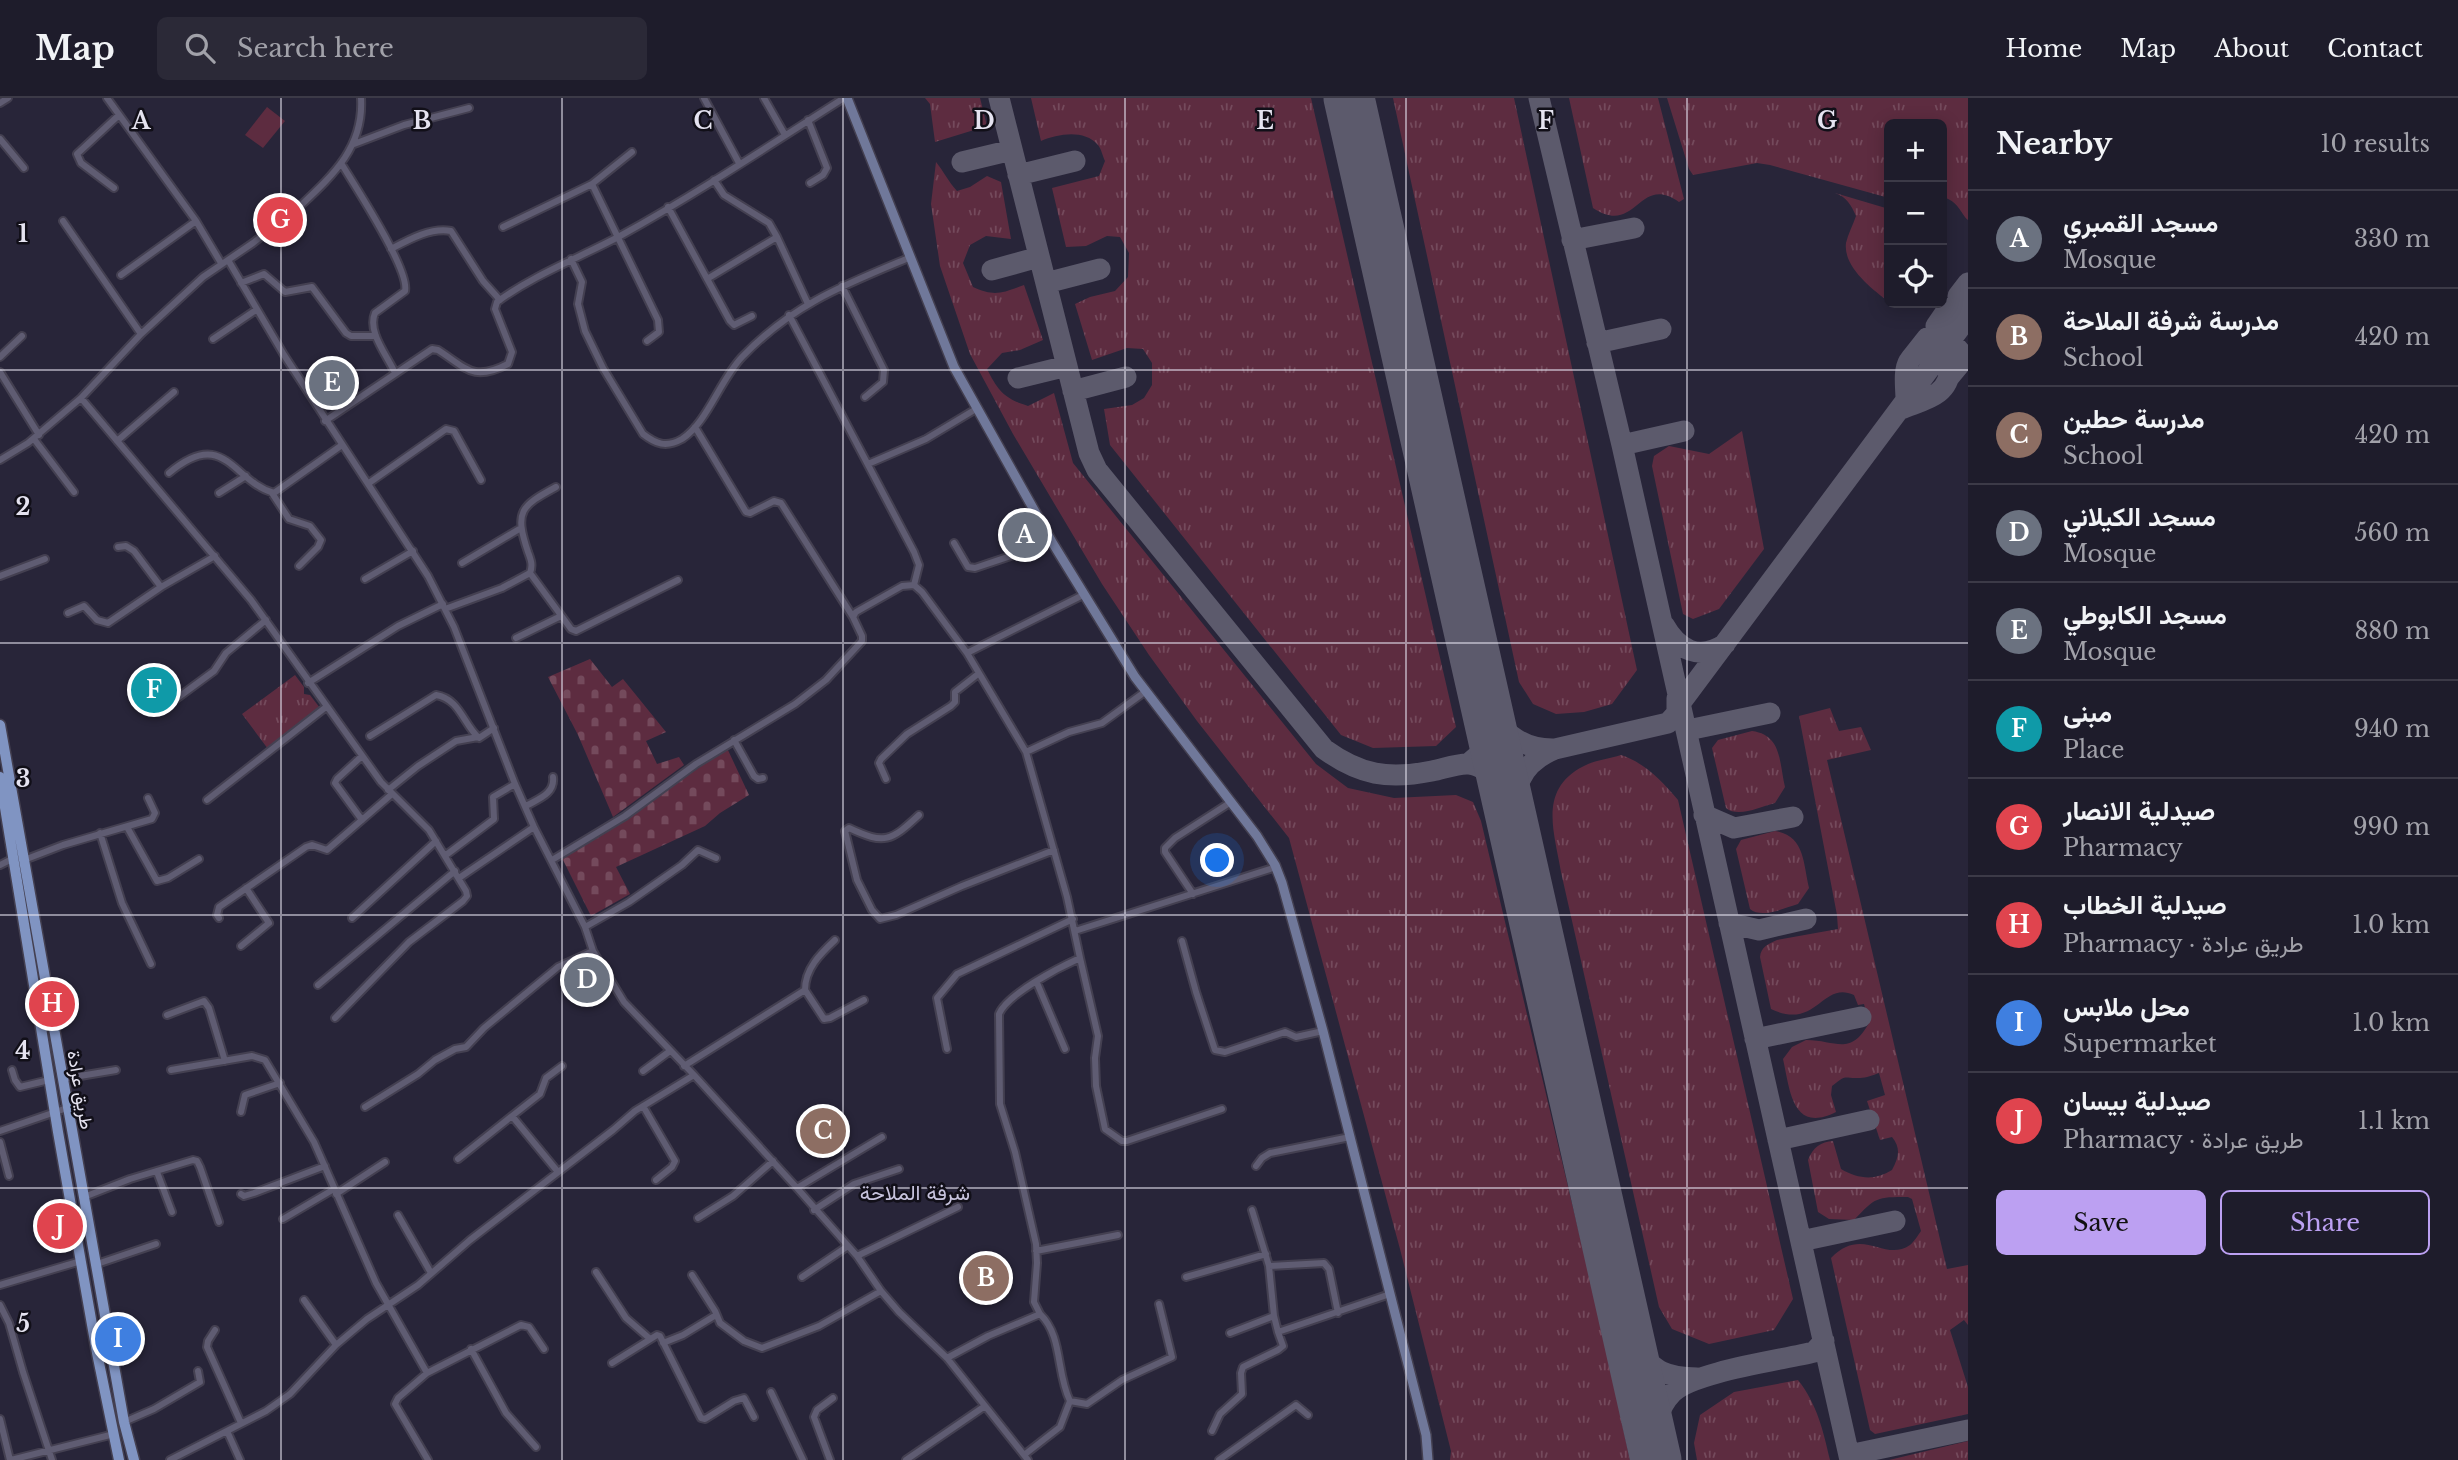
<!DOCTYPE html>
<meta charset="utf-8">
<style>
body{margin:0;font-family:"Libre Baskerville",Vazirmatn,serif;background:#2b2937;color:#f1f3f6}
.controls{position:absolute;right:21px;top:21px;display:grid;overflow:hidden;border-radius:10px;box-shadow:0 4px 18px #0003}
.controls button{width:63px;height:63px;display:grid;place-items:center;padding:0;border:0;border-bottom:2px solid #3c3a47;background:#1e1c2b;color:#f1f3f6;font:35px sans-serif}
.you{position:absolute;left:1218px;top:763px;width:24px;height:24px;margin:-18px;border:5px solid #fff;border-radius:50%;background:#1a73e8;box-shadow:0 0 0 10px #1a73e833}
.badge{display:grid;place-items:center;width:46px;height:46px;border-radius:50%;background:#bca0f2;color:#fff;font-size:23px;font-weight:700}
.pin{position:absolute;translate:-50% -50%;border:4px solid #fff;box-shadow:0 2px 7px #0006}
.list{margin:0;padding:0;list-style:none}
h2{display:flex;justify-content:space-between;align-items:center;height:91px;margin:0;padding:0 28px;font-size:30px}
h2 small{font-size:23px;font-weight:400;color:#a1a1a9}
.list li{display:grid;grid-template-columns:46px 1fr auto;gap:21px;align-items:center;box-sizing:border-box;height:98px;padding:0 28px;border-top:2px solid #3c3a47}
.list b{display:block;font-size:26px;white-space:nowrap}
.list p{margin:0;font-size:23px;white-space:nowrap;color:#a1a1a9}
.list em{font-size:23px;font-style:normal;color:#a1a1a9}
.actions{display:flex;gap:14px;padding:21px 28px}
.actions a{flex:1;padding:16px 0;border:2px solid #bca0f2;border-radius:10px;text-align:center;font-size:24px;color:#bca0f2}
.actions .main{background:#bca0f2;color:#111}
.icon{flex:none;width:38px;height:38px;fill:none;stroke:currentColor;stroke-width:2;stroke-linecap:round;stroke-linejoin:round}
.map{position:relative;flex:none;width:1968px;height:1362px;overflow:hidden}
header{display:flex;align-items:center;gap:42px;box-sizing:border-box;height:98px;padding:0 35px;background:#1e1c2b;border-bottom:2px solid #3c3a47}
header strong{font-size:33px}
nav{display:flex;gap:38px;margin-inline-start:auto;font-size:24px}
.search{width:490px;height:63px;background:#2b2937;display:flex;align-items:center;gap:18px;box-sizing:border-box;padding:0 24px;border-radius:10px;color:#a1a1a9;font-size:26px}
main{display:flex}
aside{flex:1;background:#1e1c2b}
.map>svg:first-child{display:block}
.grass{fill:url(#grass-tufts)}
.cemetery{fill:url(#cemetery-stones)}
.green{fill:#5d2c40}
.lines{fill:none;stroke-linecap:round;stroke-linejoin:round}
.taxiway{stroke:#5c5a6c;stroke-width:21}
.runway{stroke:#5c5a6c;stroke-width:51}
.street-casing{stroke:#444051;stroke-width:10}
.secondary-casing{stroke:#444051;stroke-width:12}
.primary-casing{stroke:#444051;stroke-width:13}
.street{stroke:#5f5c72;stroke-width:6}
.secondary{stroke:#70789a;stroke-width:9}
.primary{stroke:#8094c2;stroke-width:10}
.grid{fill:none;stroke:#e5e3f0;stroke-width:2;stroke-opacity:0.55}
.labels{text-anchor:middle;stroke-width:5;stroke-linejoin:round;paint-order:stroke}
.street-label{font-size:18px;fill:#e5e3f0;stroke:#110f18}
.quarter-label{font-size:21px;fill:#c8c4de;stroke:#110f18}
.grid-label{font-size:23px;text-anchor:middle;font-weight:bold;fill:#e5e3f0;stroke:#110f18;stroke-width:5;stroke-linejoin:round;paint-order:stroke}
</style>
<header>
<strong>Map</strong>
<div class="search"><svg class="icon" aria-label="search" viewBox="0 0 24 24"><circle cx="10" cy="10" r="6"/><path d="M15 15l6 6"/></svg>Search here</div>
<nav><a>Home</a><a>Map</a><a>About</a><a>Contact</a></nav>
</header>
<main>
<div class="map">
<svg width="1968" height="1362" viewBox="0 0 1968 1362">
<defs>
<pattern id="grass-tufts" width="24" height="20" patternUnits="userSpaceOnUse" patternTransform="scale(1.75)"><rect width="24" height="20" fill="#5d2c40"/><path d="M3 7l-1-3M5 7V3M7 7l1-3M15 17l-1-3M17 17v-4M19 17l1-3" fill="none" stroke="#744a5c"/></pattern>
<pattern id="cemetery-stones" width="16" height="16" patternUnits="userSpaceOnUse" patternTransform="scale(1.75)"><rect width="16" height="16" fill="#5d2c40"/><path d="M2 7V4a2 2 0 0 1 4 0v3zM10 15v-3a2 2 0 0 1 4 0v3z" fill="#744a5c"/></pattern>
</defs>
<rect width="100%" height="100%" fill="#282539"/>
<path class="grass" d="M925 0H980L987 28 935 44 930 6Z
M1031 0H1311L1456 629 1436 648 1373 650 1341 637 1110 347 1104 311 1132 307 1144 300 1152 287V265L1143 251 1127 250 1092 262 1075 206 1090 199 1115 193 1128 179 1129 155 1120 139 1107 138 1086 148 1066 149 1052 90 1099 78 1105 63C1103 59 1101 50 1098 47 1084 31 1058 36 1041 43Z
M1393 0H1514L1637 572 1612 606 1584 614 1556 616 1533 606 1519 584Z
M1569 0H1658L1684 101 1679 104C1638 75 1637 139 1593 110Z
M1667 0H1968V122C1960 115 1959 103 1942 99V26H1889V100L1770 67 1757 65 1693 77 1689 71Z
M936 64C944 74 948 83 957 93L970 89 987 78 1001 84 1011 141 986 138 970 147 963 165 973 189C995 199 1002 195 1024 187L1043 242 1020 252 1002 255 987 271C998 293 1005 301 1028 308L1054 295 1073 365 1316 666 1348 690 1394 700 1456 697 1473 704 1481 723 1600 1223 1630 1362H1450L1451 1353 1400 1151 1289 740 1197 623 1149 557 1102 486 1013 336 970 256 940 168 931 106Z
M1835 95 1889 111V204C1872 191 1843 169 1846 145 1848 136 1853 127 1856 118 1851 107 1847 99 1835 95Z
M1742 333 1764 451 1719 511 1693 521 1683 516 1652 368 1654 358 1669 348 1709 356Z
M295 577 304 589V596L310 597 320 610 268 651 242 616Z
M1830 610 1839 633 1861 629 1871 652 1827 662 1947 1171 1968 1167V1227L1964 1222 1950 1232 1968 1289V1316L1875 1336 1870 1332 1831 1160C1863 1127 1884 1165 1910 1147 1914 1144 1918 1137 1921 1133L1912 1101 1908 1099C1876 1099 1876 1099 1854 1122L1829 1121 1818 1114 1808 1062C1813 1049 1821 1044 1833 1043L1841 1071C1858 1081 1875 1083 1892 1072 1899 1059 1901 1050 1892 1039L1880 1042 1867 1003 1885 997 1879 975C1873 977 1866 980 1860 980 1843 981 1848 975 1832 988L1831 997 1836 1014C1792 1036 1790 992 1783 961L1792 949 1806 942C1836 942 1850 959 1869 925L1864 906 1858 907 1854 897C1822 882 1817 933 1771 911L1760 859C1761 849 1768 846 1777 842L1838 831 1837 817 1799 618Z
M1752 633C1782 637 1779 664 1785 689L1775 705C1760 709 1738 720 1726 710L1712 650 1718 642Z
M1621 657C1645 665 1662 683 1678 702L1793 1201 1774 1232 1709 1246 1672 1231 1659 1209 1561 774C1554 733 1538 691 1584 668 1595 662 1609 661 1621 657Z
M1775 733C1805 738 1803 765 1809 790L1798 806C1784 810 1762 821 1750 811L1736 751 1741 742Z
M1798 1282C1817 1306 1823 1332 1830 1362H1697L1694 1345 1700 1317 1734 1294Z
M1968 1343V1362H1889Z"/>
<path class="cemetery" d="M590 561 612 589 623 581 666 634 646 643 657 666 679 659 684 667 613 719 578 637 548 579Z
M727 650 749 697 720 715 705 728 616 769 630 796 591 818 560 756 650 704Z"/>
<path class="green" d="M267 9 285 23 263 50 245 37Z"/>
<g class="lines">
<path class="taxiway" d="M999 0 1089 355 1097 372 1324 651C1360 677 1388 682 1432 673 1443 671 1458 665 1469 666 1483 667 1495 680 1505 689
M1539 0 1622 347 1850 1362
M962 64 1012 52
M1018 77 1075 63
M1572 142 1634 130
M992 172 1039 159
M1046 185 1100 171
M1958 198 1968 185
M1936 228 1947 212 1954 208 1968 213
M1597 245 1661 231
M1912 259 1927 240C1942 235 1953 244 1961 255L1960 266 1950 278
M1018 280 1067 268
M1073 293 1126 279
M1899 312C1921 302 1949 300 1950 270 1941 257 1921 244 1909 263 1903 273 1906 290 1906 302
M1622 347 1684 333
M1664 527C1678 552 1699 563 1725 546
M1679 607 1968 219
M1487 616C1508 637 1524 652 1555 651 1518 666 1514 691 1512 728
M1688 632 1770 615
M1555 651 1668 625 1677 615V600
M1468 666 1482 654 1490 629
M1704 717 1734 730 1793 719
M1729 825 1759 832 1806 821
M1755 941 1861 919
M1778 1042 1869 1022
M1801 1143 1895 1123
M1630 1247C1656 1272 1660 1279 1697 1280
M1654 1351C1655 1330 1657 1310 1672 1295 1692 1274 1782 1262 1814 1254L1824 1243
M1849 1357 1968 1332"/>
<path class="runway" d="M1349 0 1656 1362"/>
<g class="street-casing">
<path id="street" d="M107 0 196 123 221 165
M704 0 739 65
M764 0 785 37
M0 5 8 0
M808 22 827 70 823 77 810 85
M0 41 24 70
M354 46 404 27 469 10
M341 65C355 88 410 172 405 193L375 215C367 234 387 257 395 275
M714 82 724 97 769 125 777 139
M592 86 632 54
M114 90 81 65 77 56 119 17
M668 109 730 223 734 227 752 218
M63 123 141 236
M503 129 592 86 658 222 659 234 647 243
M391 151C408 142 431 129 451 133L483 183 500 202
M571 161 582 184 578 206 585 233 603 270 643 336C656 346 666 350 682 341 707 325 720 282 742 259 793 206 844 187 911 159
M228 162 284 257 428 478 454 529 515 686 534 729 585 829 593 853 624 904 694 977 797 1090 857 1158 881 1193 899 1214 947 1260 1028 1362
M121 177 196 123
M707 181 777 139 808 206
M241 185 264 176 285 194 312 189 346 235 351 238H376
M842 188 884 272 883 284 865 299
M789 217 914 454 919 467 914 487
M213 241 256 212
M0 259 22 238
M0 274 39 337
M81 300 251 502 381 684 429 732 466 793 467 798 463 803 409 844 335 920
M325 323 432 251 438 252C466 270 473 284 508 266L512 254 495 211 497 204C535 176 579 160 620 138 696 96 770 47 844 0
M695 329 746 414 750 415 774 403 781 405 853 519
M34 341 74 394
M117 343 174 294
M0 362 28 345 81 300 141 236 203 179 253 145 298 110C332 78 364 50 361 0
M868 366 926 341 976 311
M169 375C225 328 233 384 274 395L342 347
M369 385 446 331 454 333 481 382
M219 395 246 378
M272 395 289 421 310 428 321 442 318 449 299 468
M954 445 968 469 975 470 1052 444
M118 449 126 448 134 453 161 489 215 458
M462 465 521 430
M530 475C533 467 531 462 528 454 514 413 521 408 556 389
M0 478 45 461
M365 481 413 453
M445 511 502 490 530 475 571 531 576 533 678 482
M68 515 84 508 97 522 108 525 161 489
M516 540 561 518
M967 555 1083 497
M308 585 398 528 443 506
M176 601 214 573 226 555 266 522
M370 638 436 597C460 601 463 626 479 640L494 630
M734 642 754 678 758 681 763 680
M1026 654 1069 634 1102 625 1146 593
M886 681 879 665 881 661 907 636 951 608 955 604V594L978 576
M388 692 418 668 456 643 478 639
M207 702 326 609
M526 708C538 701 555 696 553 679
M919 717C891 743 885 747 849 730L845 733 857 782 872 812 880 821 896 817 962 788 1054 752
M362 722 335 685 337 681 362 658
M127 729 157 783 168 780 199 761
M100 735 122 805 151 866
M446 757 494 721 493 699 515 686
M24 762 63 747 152 721 155 715 148 700
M552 762 625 718 696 666 795 606 826 582 862 543V538L853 519 856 514 902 488 914 487 922 494 967 555 1026 654 1067 799 1080 860C1060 869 1007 896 999 916L1000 1006 1015 1054 1036 1146 1037 1165 1034 1204 1040 1216 988 1238 947 1260
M0 767 12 761
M459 780 534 729
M1193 796 1165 754V750L1175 740 1231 704
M219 820 217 817 219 809 306 749 312 747 327 752 392 696
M352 820 436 743
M585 829 629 804 682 767 698 752 716 760
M1075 833 1276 769
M1182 843 1196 894 1215 952 1225 954 1285 934 1296 939 1323 933
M241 848 269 825 246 790
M1080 860 1098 938 1095 960 1096 988 1105 1031 1122 1043H1127L1222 1011
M1037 885 1065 951
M318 887 455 773
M805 892C805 871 820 856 835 842
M167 917 204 903 209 910 225 963
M947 951 937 900 957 876 1073 821
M684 968 805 892 824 921 830 920 864 902
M12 972 15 982 20 989 49 982
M171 972 252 958 265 962 314 1044 376 1185 427 1275 521 1227 529 1229 544 1251
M643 973 670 953
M62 981 116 972
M643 1008 675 1063 672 1069 656 1082
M365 1009 418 976 435 962 455 951 466 949 484 930 558 869 593 853
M241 1014 245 997 280 985
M512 1018 540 996 546 980 562 968
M0 1033 67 1010
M0 1044 9 1078
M458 1061 512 1018 558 1074
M1256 1068 1262 1060 1270 1055 1350 1039
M157 1074 172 1114
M797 1090 882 1039
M241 1096 244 1098 254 1095 325 1068
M336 1096 385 1064
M84 1099 130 1081 193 1062 197 1063 200 1069 219 1124
M814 1112 854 1086 899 1071
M1252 1112 1269 1168 1324 1165 1329 1171 1338 1215
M398 1117 431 1175
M698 1120 733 1098 773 1063
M283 1121 334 1091
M1036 1153 1118 1137
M857 1158 958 1109
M97 1166 156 1146
M1269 1168 1274 1218
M596 1174 626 1220 649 1240
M692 1177 715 1213 720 1225 744 1243 762 1250 819 1228 881 1193
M802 1179 848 1148
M1186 1179 1266 1156
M0 1187 81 1163
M304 1202 336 1247
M0 1207 9 1225 23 1274 52 1362
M215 1232 208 1243 207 1249 241 1325
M1230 1235 1274 1218 1278 1234 1390 1196
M663 1245 683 1237 716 1217
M471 1251 506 1315 536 1349
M612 1265 657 1237 660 1238 701 1320 705 1321 734 1303 744 1300 754 1319
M427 1275 398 1300 395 1306 428 1362
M771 1294 803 1362
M1070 1303 1087 1306 1122 1282 1172 1259 1159 1206
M0 1321 10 1362
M124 1324 154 1311 200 1284 198 1273
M227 1333 240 1362
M1212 1333 1220 1316 1242 1296 1241 1275 1243 1269 1278 1252 1283 1248 1278 1234
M1024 1357 1060 1329 1070 1303C1056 1275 1063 1238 1040 1216
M11 1362 114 1336
M170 1362 266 1313 290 1296 336 1247 367 1221 418 1187 470 1142 613 1032 635 1013 694 977
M830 1362 814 1319 817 1312 833 1300
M906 1362 985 1308
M1219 1362 1296 1307 1308 1317"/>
</g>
<g class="secondary-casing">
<path id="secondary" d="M847 0 954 269 1052 444 1135 579 1257 738 1275 767 1282 785 1323 933 1426 1337 1428 1362"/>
</g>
<g class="primary-casing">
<path id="primary" d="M0 627 124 1324 134 1362
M0 679 58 1034 97 1255 119 1362"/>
</g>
<use href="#street" class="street"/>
<use href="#secondary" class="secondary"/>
<use href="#primary" class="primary"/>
</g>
<path class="grid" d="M281 0V1362M562 0V1362M843 0V1362M1125 0V1362M1406 0V1362M1687 0V1362M0 272H1968M0 545H1968M0 817H1968M0 1090H1968"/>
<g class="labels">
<g class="street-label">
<text transform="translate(80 992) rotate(80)" y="6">طريق عرادة</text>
</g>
<g class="quarter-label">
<text x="915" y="1102">شرفة الملاحة</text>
</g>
</g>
<g class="grid-label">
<text x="141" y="31">A</text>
<text x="422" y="31">B</text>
<text x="703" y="31">C</text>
<text x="984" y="31">D</text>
<text x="1265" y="31">E</text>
<text x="1546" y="31">F</text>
<text x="1827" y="31">G</text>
<text x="23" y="144">1</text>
<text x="23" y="417">2</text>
<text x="23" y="689">3</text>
<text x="23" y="961">4</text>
<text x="23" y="1234">5</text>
</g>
</svg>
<div class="controls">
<button>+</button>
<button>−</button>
<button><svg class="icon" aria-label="locate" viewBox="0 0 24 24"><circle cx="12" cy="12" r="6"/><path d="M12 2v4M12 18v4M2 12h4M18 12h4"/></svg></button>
</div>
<div class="you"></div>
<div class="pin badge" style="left:1025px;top:437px;background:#6b7280">A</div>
<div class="pin badge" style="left:986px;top:1180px;background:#8d6e63">B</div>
<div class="pin badge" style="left:823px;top:1033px;background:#8d6e63">C</div>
<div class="pin badge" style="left:587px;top:882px;background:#6b7280">D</div>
<div class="pin badge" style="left:332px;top:285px;background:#6b7280">E</div>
<div class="pin badge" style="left:154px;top:592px;background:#0f9aa8">F</div>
<div class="pin badge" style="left:280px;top:122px;background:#e0444e">G</div>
<div class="pin badge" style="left:52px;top:906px;background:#e0444e">H</div>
<div class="pin badge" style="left:118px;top:1241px;background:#3f7fe0">I</div>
<div class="pin badge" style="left:60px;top:1128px;background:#e0444e">J</div>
</div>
<aside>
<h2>Nearby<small>10 results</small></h2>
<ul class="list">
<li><span class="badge" style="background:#6b7280">A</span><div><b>مسجد القمبري</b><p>Mosque</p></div><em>330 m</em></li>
<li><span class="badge" style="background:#8d6e63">B</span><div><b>مدرسة شرفة الملاحة</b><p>School</p></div><em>420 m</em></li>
<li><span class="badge" style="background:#8d6e63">C</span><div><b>مدرسة حطين</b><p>School</p></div><em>420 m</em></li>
<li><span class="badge" style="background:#6b7280">D</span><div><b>مسجد الكيلاني</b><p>Mosque</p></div><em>560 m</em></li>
<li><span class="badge" style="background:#6b7280">E</span><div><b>مسجد الكابوطي</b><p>Mosque</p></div><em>880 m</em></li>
<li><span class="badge" style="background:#0f9aa8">F</span><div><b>مبنى</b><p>Place</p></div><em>940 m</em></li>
<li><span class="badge" style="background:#e0444e">G</span><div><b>صيدلية الانصار</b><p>Pharmacy</p></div><em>990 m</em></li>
<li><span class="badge" style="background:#e0444e">H</span><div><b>صيدلية الخطاب</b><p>Pharmacy · طريق عرادة</p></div><em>1.0 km</em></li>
<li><span class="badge" style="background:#3f7fe0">I</span><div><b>محل ملابس</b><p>Supermarket</p></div><em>1.0 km</em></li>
<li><span class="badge" style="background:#e0444e">J</span><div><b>صيدلية بيسان</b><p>Pharmacy · طريق عرادة</p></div><em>1.1 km</em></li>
</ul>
<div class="actions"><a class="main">Save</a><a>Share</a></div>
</aside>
</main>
